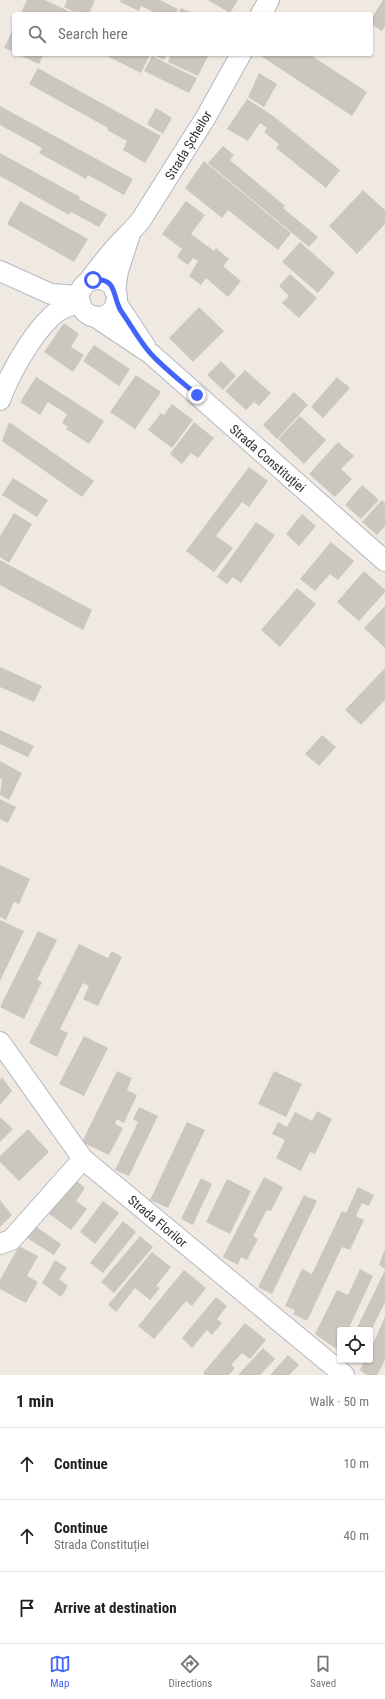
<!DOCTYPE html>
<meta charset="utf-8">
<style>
body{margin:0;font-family:"Roboto Condensed",sans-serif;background:#f6f6f6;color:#222}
.controls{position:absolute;right:12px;bottom:12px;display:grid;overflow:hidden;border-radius:4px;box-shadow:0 1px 3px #0004}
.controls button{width:36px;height:36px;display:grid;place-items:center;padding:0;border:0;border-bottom:1px solid #e0e0e0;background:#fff;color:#222;font:20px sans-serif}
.stop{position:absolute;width:12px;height:12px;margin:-9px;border:3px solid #4264fb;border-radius:50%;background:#fff}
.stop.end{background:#4264fb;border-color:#fff;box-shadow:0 1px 4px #0008}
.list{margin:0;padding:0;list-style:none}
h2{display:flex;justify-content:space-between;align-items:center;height:52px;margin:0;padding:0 16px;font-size:17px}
h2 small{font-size:13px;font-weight:400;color:#767676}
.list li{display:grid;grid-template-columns:26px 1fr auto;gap:12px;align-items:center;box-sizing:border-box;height:72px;padding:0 16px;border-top:1px solid #e0e0e0}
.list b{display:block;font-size:15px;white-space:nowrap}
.list p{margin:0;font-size:13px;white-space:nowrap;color:#767676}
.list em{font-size:13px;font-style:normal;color:#767676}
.icon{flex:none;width:22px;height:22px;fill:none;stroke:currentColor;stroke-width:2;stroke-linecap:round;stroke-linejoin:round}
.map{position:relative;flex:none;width:385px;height:1375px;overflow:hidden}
.search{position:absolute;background:#fff;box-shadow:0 1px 3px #0004;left:12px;right:12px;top:12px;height:44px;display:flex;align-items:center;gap:10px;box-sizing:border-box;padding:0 14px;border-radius:4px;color:#767676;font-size:15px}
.sheet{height:268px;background:#fff}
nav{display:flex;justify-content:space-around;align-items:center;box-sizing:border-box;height:56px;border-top:1px solid #e0e0e0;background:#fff;font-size:11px;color:#767676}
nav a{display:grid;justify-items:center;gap:2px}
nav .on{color:#4264fb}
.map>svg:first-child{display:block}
.building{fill:#cbc7bf}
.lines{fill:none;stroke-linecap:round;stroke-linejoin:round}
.minor-casing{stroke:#b4b7c1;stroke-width:22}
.minor{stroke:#fff;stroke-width:20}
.route{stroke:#4264fb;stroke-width:5}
.labels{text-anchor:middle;stroke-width:3;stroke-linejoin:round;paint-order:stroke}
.street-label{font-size:13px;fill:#2e2e2e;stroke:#fff}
</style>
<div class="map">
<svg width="385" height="1375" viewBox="0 0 385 1375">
<rect width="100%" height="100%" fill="#efe9e1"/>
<path class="building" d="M27 0H45L75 14H20Z
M67 0H95L89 14H78L64 7Z
M121 0H160L178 9 175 14H158L141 6 139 11 120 2Z
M208 0H238L230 13Z
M383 0H385V26L382 31 371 24V19Z
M181 8 195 14H178Z
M14 27V52L4 48Z
M17 54H44L39 64Z
M103 54H150L141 73Z
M151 54H167L164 60Z
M171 54H209L198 76 168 62Z
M262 54H309L367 92 352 116 261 56Z
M152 56 197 78 189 93 144 71Z
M38 68 161 136 145 163 123 150 127 141 107 130 108 128 29 84Z
M259 73 277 84 264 107 248 97Z
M247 99 272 115 340 170 326 188 276 148 279 144 264 132 267 128 260 123 248 141 227 129Z
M0 106 133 179 124 195 88 175 86 179 39 153 42 148 0 125Z
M156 108 172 118 163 134 147 124Z
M223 146 234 155 230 160 285 206 283 208 318 237 309 247 208 163Z
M0 153 80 197 79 199 107 214 99 227 71 212 69 215 0 176Z
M204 161 291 233 278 250 228 210 222 218 185 188Z
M363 190 385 210V224L357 254 329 226Z
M20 201 88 239 74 262 7 224Z
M186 201 205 215 191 234 214 251 216 248 229 259 223 266 241 281 228 297 206 278 201 285 189 276 198 261 193 258 188 265 177 257 182 249 162 234Z
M300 242 335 273 318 293 282 262Z
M290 274 317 298 299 318 282 303 289 296 279 286Z
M199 307 224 331 193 362 169 338Z
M64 323 79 334 71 347 84 355 73 372 44 352Z
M94 345 130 369 119 386 83 361Z
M221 361 236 376 223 390 207 375Z
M245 370 271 393 259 406 254 402 246 410 225 391Z
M136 375 161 392 135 429 110 412Z
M36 377 104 421 89 444 66 429 68 427 62 423 67 414 48 402 40 415 20 402Z
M337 377 350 388 323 418 311 407Z
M294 392 308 405 277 439 263 425Z
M172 404 193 420 172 448 148 430 161 413 164 415Z
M300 416 326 440 304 464 278 439Z
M9 422 94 481 82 497 2 441Z
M194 422 214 438 198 458 191 453 182 464 170 454Z
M338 442 354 456 341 469 352 479 335 497 309 474Z
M249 467 268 481 249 507 242 502 216 536 233 548 214 572 186 551Z
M13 478 48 500 37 517 2 495Z
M362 485 379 500 361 519 345 505Z
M382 500 385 503V526L377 535 362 522Z
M14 513 32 524 9 563 0 557V536Z
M302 514 316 526 299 546 286 534Z
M256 522 275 535 241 583 233 577 227 584 217 577Z
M331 542 354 561 338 580 330 574 315 591 300 579Z
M0 560 92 610 83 630 0 585Z
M364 571 385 590V592L359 621 337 602Z
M297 588 316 604 280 647 261 630Z
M385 606V648L364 628Z
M0 667 42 686 34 702 0 687Z
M385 668V700L361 725 345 710Z
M0 730 34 746 28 757 0 744Z
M322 735 336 747 319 766 305 754Z
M0 761 22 773 9 800 0 795 2 779 0 778Z
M0 799 16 807 8 823 0 819Z
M0 865 30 879 19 904 14 902 6 920 0 917Z
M0 920 24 931 0 981Z
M38 931 57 940 37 980 42 982 24 1019 0 1007Z
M79 944 108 958 112 951 122 957 98 1006 83 999 89 986 83 983 60 1029 68 1033 57 1057 29 1043Z
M84 1036 108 1048 84 1096 59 1084Z
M117 1071 132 1078 127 1090 137 1095 124 1123 117 1119 115 1124 123 1128 109 1155 82 1142Z
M274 1071 302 1084 286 1117 258 1104Z
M2 1077 12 1091 0 1105V1080Z
M139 1107 158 1116 129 1176 115 1170 138 1122 133 1119Z
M317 1111 332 1119 315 1154 310 1152 301 1171 276 1158 285 1140 272 1134 278 1122 287 1127 295 1112 312 1121Z
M0 1117 13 1129 0 1142Z
M187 1122 205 1130 168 1208 150 1200Z
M28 1129 49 1152 19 1181 0 1162V1156Z
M264 1177 283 1187 271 1211 267 1210 253 1236 258 1239 247 1260 241 1257 238 1265 223 1257Z
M201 1178 212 1184 193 1225 181 1219Z
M74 1179 85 1188 76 1201 87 1209 71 1230 48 1213Z
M227 1179 251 1191 230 1234 206 1222Z
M358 1187 374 1195 369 1206 362 1203 356 1216 364 1220 350 1250 342 1247 307 1321 293 1314 295 1310 285 1306 302 1269 312 1274 342 1211 346 1213Z
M304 1195 317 1201 272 1294 258 1287Z
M0 1200 12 1215 0 1227Z
M103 1201 119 1213 95 1244 80 1232Z
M123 1221 136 1232 103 1273 90 1263Z
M35 1226 61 1244 54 1255 27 1238Z
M140 1236 153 1247 114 1293 101 1282Z
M19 1246 38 1256 27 1276 38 1282 26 1303 0 1289V1280Z
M385 1249V1269L379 1265Z
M152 1252 171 1267 156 1286 160 1288 150 1300 135 1288 116 1312 108 1305Z
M55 1260 67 1268 59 1279 68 1286 61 1297 42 1283Z
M360 1269 373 1276 348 1330H340V1347L338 1350 315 1334 337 1290 348 1295Z
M184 1270 206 1288 192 1306 186 1301 154 1339 138 1326Z
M385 1270V1302L370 1333V1330H356Z
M216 1297 227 1306 217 1319 222 1323 212 1335 207 1330 192 1348 182 1338Z
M385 1317V1360L377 1375H367L360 1370 365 1360H370V1350Z
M245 1323 266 1340 250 1359 242 1353 231 1365 235 1368 229 1375H205L203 1373Z
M263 1348 275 1359 260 1375H238Z
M288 1355 299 1365 289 1375H270Z"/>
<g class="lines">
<g class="minor-casing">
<path id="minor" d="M261 14 269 0
M0 271 51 294 79 296
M79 298a19 19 0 1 1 38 0a19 19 0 1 1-38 0Z
M88 282C97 270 106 258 116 247 124 238 133 230 141 220L206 117 241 54
M115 291 118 271 129 237
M116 302 145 346
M94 316 151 354 385 561
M0 400C9 375 31 336 50 318 58 309 69 306 80 302
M0 1042 83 1159 344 1375
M0 1244 11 1240 83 1159"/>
</g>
<use href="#minor" class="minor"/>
</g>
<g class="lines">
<path class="route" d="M93 280C118 277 112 297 121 311 131 325 140 342 151 354 165 369 182 382 197 395"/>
</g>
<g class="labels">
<g class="street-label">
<text transform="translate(188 145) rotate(-59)" y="5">Strada Șcheilor</text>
<text transform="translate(268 458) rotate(41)" y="5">Strada Constituției</text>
<text transform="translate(158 1221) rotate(40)" y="5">Strada Florilor</text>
</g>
</g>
</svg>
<div class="controls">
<button><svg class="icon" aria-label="locate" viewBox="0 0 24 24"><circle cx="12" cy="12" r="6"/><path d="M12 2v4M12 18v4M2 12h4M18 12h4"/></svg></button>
</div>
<div class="stop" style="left:93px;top:280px"></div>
<div class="stop end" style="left:197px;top:395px"></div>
<div class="search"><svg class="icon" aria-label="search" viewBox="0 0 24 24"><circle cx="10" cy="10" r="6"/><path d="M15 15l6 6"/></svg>Search here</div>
</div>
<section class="sheet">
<h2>1 min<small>Walk · 50 m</small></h2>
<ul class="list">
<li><svg class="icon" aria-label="ahead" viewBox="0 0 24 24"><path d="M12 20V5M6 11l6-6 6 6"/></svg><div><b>Continue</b></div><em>10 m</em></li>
<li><svg class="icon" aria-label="ahead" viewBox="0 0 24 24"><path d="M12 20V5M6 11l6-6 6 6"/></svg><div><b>Continue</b><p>Strada Constituției</p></div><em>40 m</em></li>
<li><svg class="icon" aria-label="arrive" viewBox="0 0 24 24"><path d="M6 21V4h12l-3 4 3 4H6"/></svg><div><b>Arrive at destination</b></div></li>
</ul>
</section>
<nav>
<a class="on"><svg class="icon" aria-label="map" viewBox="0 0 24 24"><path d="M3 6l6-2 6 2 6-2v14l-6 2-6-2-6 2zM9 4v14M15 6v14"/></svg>Map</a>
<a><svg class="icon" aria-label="directions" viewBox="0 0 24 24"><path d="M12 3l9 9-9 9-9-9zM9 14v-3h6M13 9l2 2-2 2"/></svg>Directions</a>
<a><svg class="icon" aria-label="saved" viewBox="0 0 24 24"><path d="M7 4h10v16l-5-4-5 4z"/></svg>Saved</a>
</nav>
